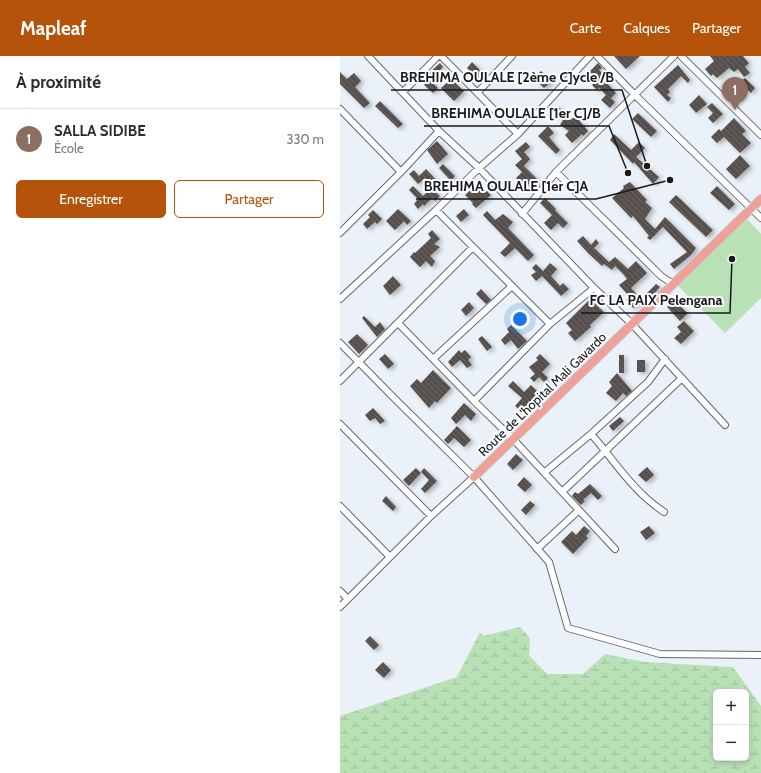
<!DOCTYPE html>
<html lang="fr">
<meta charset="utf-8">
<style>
body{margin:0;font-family:Cabin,sans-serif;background:#f2f2f3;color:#2b2b33}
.controls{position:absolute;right:12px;bottom:12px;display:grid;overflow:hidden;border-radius:6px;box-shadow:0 2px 6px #0003}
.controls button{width:36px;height:36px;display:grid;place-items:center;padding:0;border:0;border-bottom:1px solid #e1e1e2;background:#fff;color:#2b2b33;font:20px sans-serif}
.you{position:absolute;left:180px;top:263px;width:14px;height:14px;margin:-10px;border:3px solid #fff;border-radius:50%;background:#1a73e8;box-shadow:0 0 0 6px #1a73e833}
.badge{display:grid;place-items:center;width:26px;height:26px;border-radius:50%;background:#b45309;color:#fff;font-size:13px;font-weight:700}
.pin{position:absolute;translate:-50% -33px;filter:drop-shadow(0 1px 2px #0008)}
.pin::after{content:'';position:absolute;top:21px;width:14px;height:12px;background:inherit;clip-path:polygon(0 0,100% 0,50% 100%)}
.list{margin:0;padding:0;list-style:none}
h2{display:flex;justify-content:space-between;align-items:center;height:52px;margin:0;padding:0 16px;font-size:17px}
h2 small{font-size:13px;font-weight:400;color:#7c7c81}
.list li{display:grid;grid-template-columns:26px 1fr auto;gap:12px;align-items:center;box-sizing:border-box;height:60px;padding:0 16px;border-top:1px solid #e1e1e2}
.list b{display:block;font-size:15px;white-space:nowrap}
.list p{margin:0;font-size:13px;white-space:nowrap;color:#7c7c81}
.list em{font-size:13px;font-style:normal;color:#7c7c81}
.actions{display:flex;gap:8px;padding:12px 16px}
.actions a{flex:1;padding:9px 0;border:1px solid #b45309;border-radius:6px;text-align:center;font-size:14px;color:#b45309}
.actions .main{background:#b45309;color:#fff}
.map{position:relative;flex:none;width:421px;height:717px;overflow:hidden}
header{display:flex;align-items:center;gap:24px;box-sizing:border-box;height:56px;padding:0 20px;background:#b45309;color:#fff}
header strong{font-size:19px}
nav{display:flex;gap:22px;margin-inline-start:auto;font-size:14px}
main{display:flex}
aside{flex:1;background:#fff}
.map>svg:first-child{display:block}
.green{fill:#b9e1b6}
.wetland{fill:url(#wetland-marsh);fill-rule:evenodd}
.building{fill:url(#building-back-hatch);filter:url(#shadow)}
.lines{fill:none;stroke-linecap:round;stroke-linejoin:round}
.minor-casing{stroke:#63696f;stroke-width:8}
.major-casing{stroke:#cccdcd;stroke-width:10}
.minor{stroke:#fff;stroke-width:6}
.major{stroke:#eda199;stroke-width:8}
.labels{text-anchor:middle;stroke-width:4;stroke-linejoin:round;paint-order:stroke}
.street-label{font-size:13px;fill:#181a1d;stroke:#fcfdff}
.leader{fill:none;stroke:#181a1d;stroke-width:1.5}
.callout-dot{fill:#181a1d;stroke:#fcfdff;stroke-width:1.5}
.callout-label{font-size:14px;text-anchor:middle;font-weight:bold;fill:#181a1d;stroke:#fcfdff;stroke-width:4;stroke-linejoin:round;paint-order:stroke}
</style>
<header>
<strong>Mapleaf</strong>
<nav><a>Carte</a><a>Calques</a><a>Partager</a></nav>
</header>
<main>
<aside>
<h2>À proximité<small></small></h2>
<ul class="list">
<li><span class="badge" style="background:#8d6e63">1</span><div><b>SALLA SIDIBE</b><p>École</p></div><em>330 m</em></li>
</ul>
<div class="actions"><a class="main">Enregistrer</a><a>Partager</a></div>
</aside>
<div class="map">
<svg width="421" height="717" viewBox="0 0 421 717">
<defs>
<pattern id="wetland-marsh" width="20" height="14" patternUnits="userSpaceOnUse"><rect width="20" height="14" fill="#b9e1b6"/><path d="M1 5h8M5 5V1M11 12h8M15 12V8" fill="none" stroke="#9ec09c"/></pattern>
<pattern id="building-back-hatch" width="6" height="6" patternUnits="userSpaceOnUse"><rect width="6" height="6" fill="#57504c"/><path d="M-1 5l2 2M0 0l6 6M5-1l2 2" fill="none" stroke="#6b6562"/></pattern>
<filter id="shadow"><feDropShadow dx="3" dy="2" stdDeviation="2" flood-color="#0004"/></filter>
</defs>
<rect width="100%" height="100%" fill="#eaf1f8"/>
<path class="green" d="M406 162 421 178V242L385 277 337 229Z"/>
<path class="wetland" d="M180 571 190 582 189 599 207 618H243L265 598 304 606 393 611 421 650V717H0V660L117 621 140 576 143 580ZM376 636H406V702H376Z"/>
<path class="building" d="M274 0H300L286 13Z
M370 0H403L409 7 405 11 410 17 404 21 398 13 394 16 389 12 377 22 373 18 371 20 365 13 374 5Z
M132 6 143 17 137 23 127 12Z
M100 7 103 11 92 22 88 18Z
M258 7 262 12 259 14 268 23 265 25 276 37 271 42 275 46 270 52 261 44 266 39 259 32 257 34 252 29 255 26 247 18Z
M338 9 350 24 348 27 341 20 328 33 330 36 327 39 331 42 328 46 314 31Z
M201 15 211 26 204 32 194 22Z
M0 16 7 23 14 17 21 25 15 31 30 47 24 52 0 28Z
M405 22 415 32 411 37 400 26Z
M89 23 98 32 93 37 84 29Z
M111 23 124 35 114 45 101 32Z
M359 39 367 48 356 57 349 49Z
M40 45 63 68 58 72 35 50Z
M372 47 383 58 373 67 368 62 373 57 367 51Z
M218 50 222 54 220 56 230 64 236 60 248 75 243 80 242 78 232 87 225 79 229 75 220 69 223 64 213 55Z
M298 57 317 75 311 81 292 63Z
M394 62 406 75 402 78 411 87 400 97 384 81 377 87 371 81 379 73 381 75Z
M208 70 214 77 209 81 220 94 216 98 198 80Z
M274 78 291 94 299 86 305 92 296 101 319 121 313 128 294 106 293 108 270 84Z
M97 85 108 98 97 108 87 94Z
M186 86 190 91 184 96 190 103 184 110 200 126 195 130 191 126 185 132 176 122 182 116 175 109 182 103 175 95Z
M400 99 410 110 396 123 386 113Z
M103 108 115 120 111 125 99 112Z
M86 113 99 127 94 132 85 122 78 128 69 118 74 114 79 120Z
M290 126 307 144 305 146 312 152 305 163 315 173 325 161 356 192 351 199 334 213 330 208 347 196 323 171 310 184 307 182 309 180 293 160 291 162 272 142 284 132 283 130Z
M136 129 144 137 147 135 151 139 136 152 132 148 133 147 125 139Z
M73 130 83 140 91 132 100 140 95 145 92 142 84 150 83 148 78 153 74 148 78 143 69 134Z
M377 130 395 148 389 154 370 137Z
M336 139 373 174 366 181 329 146Z
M205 142 216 153 215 154 228 167 223 172 218 167 211 174 204 167 212 159 200 147Z
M58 153 71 165 67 169 64 165 55 174 46 165Z
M124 153 129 159 121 166 116 160Z
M33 154 42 163 37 168 35 166 27 173 23 168 30 161 28 159Z
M147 155 155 164 163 158 173 166 168 172 194 199 188 205 175 192 165 201 160 197 170 187 143 159Z
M92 174 100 183 94 188 100 191 90 200 95 205 92 211 86 205 80 211 70 201 74 196 75 197 91 182 88 178Z
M243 180 251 189 256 183 259 187 254 192 269 206 275 201 288 213 296 205 307 217 291 232 302 244 293 252 286 244 290 241 279 229 287 223 283 218 275 210 272 214 264 208 262 210 248 197 237 185Z
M210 207 217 213 211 220 220 230 223 227 229 233 221 240 202 220 196 225 191 219 196 216 192 212 196 208 203 215Z
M53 220 61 229 50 239 43 230Z
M316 228 320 231 308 244 304 240Z
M141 233 151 244 146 248 136 238Z
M250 243 264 256 250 269 251 271 235 285 228 277 232 274 226 267Z
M334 245 348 257 340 265 327 251Z
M129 246 134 252 126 260 121 254Z
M24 260 35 271 40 266 45 273 37 281 22 262Z
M344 265 354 275 341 288 334 282 341 276 337 271Z
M171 269 187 285 178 293 171 284 165 289 161 284 169 276 167 273Z
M17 278 28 289 19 298 8 286Z
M142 280 152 291 147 295 138 283Z
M119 294 121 297 125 294 131 301 128 304 132 309 127 312 120 304 112 311 108 306Z
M45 298 54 308 48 313 39 303Z
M200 298 210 308 202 316 208 322 204 326 199 321 194 326 190 322 195 318 189 311 198 304 196 302Z
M279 299H284V317H279Z
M297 304H305V316H297Z
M93 314 111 332 97 347 95 345 89 352 70 330 77 323 81 327Z
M277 317 292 335 286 340 283 337 276 345 266 337 272 330 269 326Z
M173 325 184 336 191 329 200 338 182 356 175 350 182 342 168 330Z
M124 347 136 358 131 365 125 359 116 368 111 362Z
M33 352 45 365 40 368 35 362 30 365 25 359Z
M280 361 284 365 273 375 269 370Z
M117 370 131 384 124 391 114 382 108 388 104 384Z
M176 398 183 404 173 414 167 408Z
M307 411 314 419 306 426 298 419Z
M76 412 81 417 69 430 63 424Z
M84 412 97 425 85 437 81 433 89 424 81 416Z
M184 421 192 429 185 436 177 429Z
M250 428 262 440 258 444 251 437 243 444 245 445 241 449 232 440 235 436 238 438Z
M46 440 56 451 53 455 42 445Z
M190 445 195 449 186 459 181 454Z
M244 470 250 475 246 480 248 482 233 498 221 486 232 475 236 479Z
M309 470 315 477 306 484 300 476Z
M30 580 39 589 34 594 25 585Z
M43 606 51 614 44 622 35 614Z"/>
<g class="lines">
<g class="minor-casing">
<path id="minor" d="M28 0 99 75 139 112 254 232 292 268 385 369
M101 0 178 78
M257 0 295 39 421 162
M341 0 421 79
M63 36 98 0
M138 36 172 0
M0 53 61 116
M216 116 321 220 333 228
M96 154 210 268
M182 158 216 116 334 0
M0 177 61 116 99 75
M0 243 96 154 139 112 178 78 250 0
M58 267 134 345 173 383 275 493
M0 287 54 342 134 421 209 506 228 572 320 598 421 599
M93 303 172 230
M0 325 133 191
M134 345 210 268 254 232
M0 368 91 460
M251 378C269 398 284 422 304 440 310 446 317 451 324 456
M205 416 251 378 308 326 325 303
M222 436 342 322
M0 450 50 501
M197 493 239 454
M0 535 8 543
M0 551 91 460 134 421"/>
</g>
<g class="major-casing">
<path id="major" d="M134 421 421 143"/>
</g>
<use href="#minor" class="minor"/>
<use href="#major" class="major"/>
</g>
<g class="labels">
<g class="street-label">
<text transform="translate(202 338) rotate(-44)" y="5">Route de L'hopital Mali Gavardo</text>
</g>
</g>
<path class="leader" d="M307 110L282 34H51M288 117L269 70H84M330 124L256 143H76M392 203L390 257H241"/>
<g class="callout-dot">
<circle cx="307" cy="110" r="4"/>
<circle cx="288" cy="117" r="4"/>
<circle cx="330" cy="124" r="4"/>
<circle cx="392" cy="203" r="4"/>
</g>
<g class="callout-label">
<text x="167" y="26">BREHIMA OULALE [2ème C]ycle /B</text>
<text x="176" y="62">BREHIMA OULALE [1er C]/B</text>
<text x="166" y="135">BREHIMA OULALE [1er C]A</text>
<text x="316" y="249">FC LA PAIX Pelengana</text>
</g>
</svg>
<div class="controls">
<button>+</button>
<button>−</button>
</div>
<div class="you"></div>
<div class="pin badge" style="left:395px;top:54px;background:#8d6e63">1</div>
</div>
</main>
